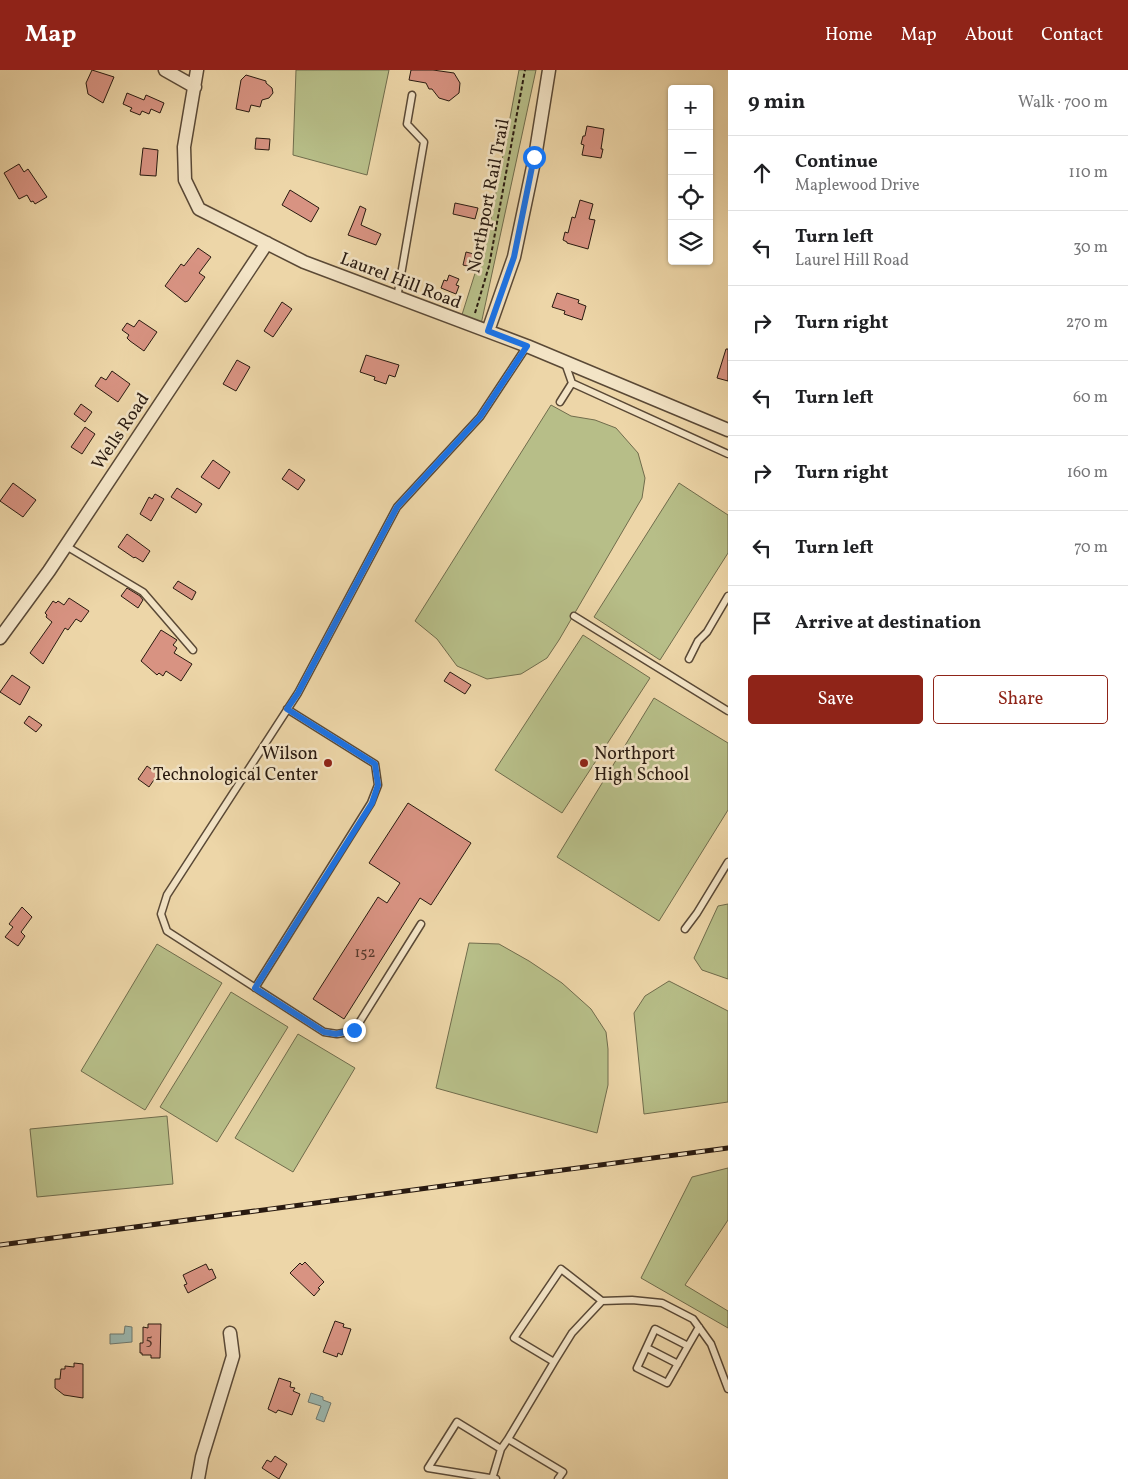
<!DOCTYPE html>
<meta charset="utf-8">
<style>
body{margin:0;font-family:Vollkorn,serif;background:#f6f6f6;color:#202124}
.controls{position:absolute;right:15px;top:15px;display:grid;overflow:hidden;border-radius:5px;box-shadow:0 1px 4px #0004}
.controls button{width:45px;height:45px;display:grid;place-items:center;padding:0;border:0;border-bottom:1px solid #e0e0e0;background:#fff;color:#202124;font:25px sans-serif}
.stop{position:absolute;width:15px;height:15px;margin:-11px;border:4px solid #1a73e8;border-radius:50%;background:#fff}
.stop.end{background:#1a73e8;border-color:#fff;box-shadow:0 1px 5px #0008}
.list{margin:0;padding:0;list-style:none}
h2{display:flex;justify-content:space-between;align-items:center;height:65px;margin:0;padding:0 20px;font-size:21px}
h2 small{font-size:16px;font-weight:400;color:#757577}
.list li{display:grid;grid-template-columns:32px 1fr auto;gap:15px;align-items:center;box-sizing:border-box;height:75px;padding:0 20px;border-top:1px solid #e0e0e0}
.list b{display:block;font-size:19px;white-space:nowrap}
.list p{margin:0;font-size:16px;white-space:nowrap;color:#757577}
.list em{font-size:16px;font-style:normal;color:#757577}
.actions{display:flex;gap:10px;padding:15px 20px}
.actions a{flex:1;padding:11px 0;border:1px solid #8f2418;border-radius:5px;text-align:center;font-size:18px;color:#8f2418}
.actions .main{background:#8f2418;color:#fff}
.icon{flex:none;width:28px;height:28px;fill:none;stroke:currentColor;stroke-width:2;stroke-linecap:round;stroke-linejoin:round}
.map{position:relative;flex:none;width:728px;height:1409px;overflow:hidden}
header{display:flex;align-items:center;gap:30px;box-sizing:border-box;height:70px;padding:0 25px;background:#8f2418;color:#fff}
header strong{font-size:24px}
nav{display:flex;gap:28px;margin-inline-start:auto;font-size:18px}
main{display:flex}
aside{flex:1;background:#fff}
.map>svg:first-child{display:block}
.green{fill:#b7be88;stroke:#706c4c}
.water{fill:#9bb7af;stroke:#6d786f}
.building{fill:#d89382;stroke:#291a10}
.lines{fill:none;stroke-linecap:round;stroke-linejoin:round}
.service-casing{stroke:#5a4936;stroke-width:9}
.minor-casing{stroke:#5a4936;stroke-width:15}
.path{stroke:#291a10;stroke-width:2;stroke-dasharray:4 2.5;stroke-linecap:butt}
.service{stroke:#f3e4c6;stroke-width:6}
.minor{stroke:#f3e4c6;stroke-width:12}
.rail-casing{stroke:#291a10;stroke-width:5}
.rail{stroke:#f3e4c6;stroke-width:3;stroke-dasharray:9;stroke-linecap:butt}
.route{stroke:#1a73e8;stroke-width:6}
.poi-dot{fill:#8f2418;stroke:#f3e4c6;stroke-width:2}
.labels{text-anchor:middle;stroke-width:5;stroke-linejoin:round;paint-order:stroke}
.number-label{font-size:15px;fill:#55382c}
.street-label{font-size:18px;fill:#291a10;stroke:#f3e4c6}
.poi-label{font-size:18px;fill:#291a10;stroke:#f3e4c6;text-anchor:end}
</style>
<header>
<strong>Map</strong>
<nav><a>Home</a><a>Map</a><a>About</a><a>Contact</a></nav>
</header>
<main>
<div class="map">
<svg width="728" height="1409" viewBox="0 0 728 1409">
<rect width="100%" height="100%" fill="#edd6a8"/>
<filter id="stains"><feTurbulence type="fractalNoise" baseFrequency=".004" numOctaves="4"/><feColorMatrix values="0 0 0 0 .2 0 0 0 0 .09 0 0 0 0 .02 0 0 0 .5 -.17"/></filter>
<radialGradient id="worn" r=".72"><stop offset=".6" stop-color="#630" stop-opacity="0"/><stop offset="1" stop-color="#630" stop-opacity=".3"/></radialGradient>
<path class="green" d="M296 0H389L367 105 293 85Z
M519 0H536L480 259 460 251 489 159Z
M551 335 571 346 595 350 616 358 638 383 645 408 642 428 559 570 547 588 521 604 487 609 457 596 437 569 415 551Z
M679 413 728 445V483L660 590 594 547Z
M583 565 650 608 562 743 495 700Z
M654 628 728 673V740L659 851 557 787Z
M728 834V909L702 900 694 888 718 836Z
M469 873 499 874 529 891 562 913 591 939 606 962 608 979V1015L597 1063 436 1018Z
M157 874 222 913 145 1040 81 1001Z
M669 911 728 941V1032L644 1044 634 943 645 926Z
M231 922 288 957 217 1072 160 1037Z
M298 964 355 998 293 1102 235 1068Z
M167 1046 173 1114 37 1127 30 1059Z
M728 1098V1150L685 1215 728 1241V1258L641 1208 692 1107Z"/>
<path class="water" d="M125 1256 132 1257V1272L110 1274V1264H124Z
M311 1323 323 1327V1330L331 1333 324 1352 316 1349 321 1336 308 1332Z"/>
<path class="building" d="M92 0 114 7 103 33 88 24 86 13Z
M411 0H433L454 3 460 13 459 23 449 31 439 28 432 19H429L426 13 409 10Z
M246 5 266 11V13L272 18 273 23 269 28 262 30 260 37 251 35 249 42 236 39 241 10Z
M127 23 144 30 146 25 164 33 160 43 151 39 149 44 142 41 140 45 130 41 132 38 123 34Z
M587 56 604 59 601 79H603L601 88 582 85 584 75 581 74 583 66H585Z
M256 68 270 69 269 80 255 79Z
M143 78 158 80 156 106 140 105Z
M19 94 24 102 28 99 47 127 35 134 33 131 31 132 27 125 19 129 4 103Z
M290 120 319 138 311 152 282 135Z
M580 130 593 134 589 149 595 150 588 179 567 173V172L563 170 565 162 568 163 572 147 575 148Z
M455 133 478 138 475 149 453 144Z
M360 136 366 139 361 155 381 164 376 175 348 165Z
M198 178 211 187 199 203 205 207 188 231 185 232 165 216 181 194 184 196Z
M466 182 478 185 475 198 463 195Z
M449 205 459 209 456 215 459 216 456 224 441 218 444 210 447 211Z
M557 223 579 230 578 233 586 236 582 250 564 244 565 241 552 237Z
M282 232 292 239 273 267 264 261Z
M139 250 157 262 144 281 130 271 127 268 129 265 122 260 127 253 134 257Z
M726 279H728V311L717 308Z
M366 285 399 295 395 307 389 305 386 314 374 310 375 307 360 302Z
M237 290 250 297 236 321 223 314Z
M112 301 130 314 118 332 95 316 101 307 106 310Z
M81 334 92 342 85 352 74 344Z
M85 357 95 364 82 384 71 377Z
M213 390 230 402 219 419 201 407Z
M289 399 305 410 298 420 282 409Z
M13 413 36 430 23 447 0 431Z
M177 418 202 434 196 443 171 427Z
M155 424 164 429 151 451 140 444 149 427 152 429Z
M127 464 150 481 143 492 135 487 134 488 118 477Z
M178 511 196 522 192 530 173 518Z
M127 518 140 526 143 530 138 538 121 526Z
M69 528 89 541 81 552 76 549 68 560 65 558 43 594 30 583 52 552 46 547 47 545 45 543 53 531 56 533 58 531 64 535Z
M161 560 177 570 173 575 177 578 174 583 192 594 181 611 166 601 163 606 159 603 157 605 141 591Z
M450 602 471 615 465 624 444 611Z
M12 605 30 617 20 635 0 622Z
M29 646 42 655 36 662 24 653Z
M147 696 158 704 149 717 138 709Z
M408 733 471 773 431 835 420 828 344 949 313 929 378 827 387 833 400 813 369 793Z
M22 837 32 847 21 862 25 866 18 876 5 867 13 857 9 854Z
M305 1192 324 1212 318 1218 320 1219 314 1226 290 1203 300 1193 302 1195Z
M206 1194 209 1200 212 1199 216 1208 188 1223 184 1215 187 1214 183 1205Z
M335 1251 344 1254 343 1257 351 1259 342 1285 338 1283 337 1287 323 1282Z
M148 1254H161L160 1288H151V1285H142V1283H140V1273H143V1257L148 1258Z
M74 1293 83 1294V1328L64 1325 55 1318V1309H60L61 1299H65V1296L74 1297Z
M279 1308 291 1312 290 1317 295 1318 293 1321 300 1324 292 1345 278 1340 276 1343 268 1339Z
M275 1386 287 1394 279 1409 262 1398 267 1390 271 1392Z"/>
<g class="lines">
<g class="service-casing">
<path id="service" d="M397 228 424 72 407 54 412 25
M565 293 572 313 728 384
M560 332 572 313
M66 476 143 522 193 580
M574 546 728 641
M689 589 698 571 707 562 728 526
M421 854 354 961 337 964 324 962 167 861 161 844 167 825 298 623 397 437 480 347 527 276
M685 859 697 843 728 792
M255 918 371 733 378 715 375 694 287 639
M602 1231 632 1230 662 1233 693 1249 711 1274 728 1319
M688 1276 667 1313 637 1298 655 1259 688 1276 699 1257
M647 1278 678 1294
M508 1369 554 1292 514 1268 561 1199 602 1231 572 1263 554 1292
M492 1409 501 1379 508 1369 563 1402 558 1409
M496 1409 428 1398 457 1352 501 1379"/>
</g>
<g class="minor-casing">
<path id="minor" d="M165 0 195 17
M197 0 184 77 185 110 199 139 304 192 527 276 728 360
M488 261 514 187 535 87 549 0
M0 568 49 501 267 173
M198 1409 202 1387 233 1286 230 1263"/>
</g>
<path class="path" d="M475 243 489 196 525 0"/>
<use href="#service" class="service"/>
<use href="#minor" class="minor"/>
<g class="rail-casing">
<path id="rail" d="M0 1175 728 1078"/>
</g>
<use href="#rail" class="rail"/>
</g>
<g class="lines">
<path class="route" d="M354 960 336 964 324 962 255 918 372 733 378 715 375 694 287 639 298 623 397 437 480 347 527 276 488 261 514 187 534 87"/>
</g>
<g class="poi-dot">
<circle cx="328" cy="693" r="5"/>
<circle cx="584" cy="693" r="5"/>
</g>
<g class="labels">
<g class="number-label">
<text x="365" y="887">152</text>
<text x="149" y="1274">5</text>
</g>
<g class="street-label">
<text transform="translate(488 126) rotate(-79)" y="6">Northport Rail Trail</text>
<text transform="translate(401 210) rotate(21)" y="6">Laurel Hill Road</text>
<text transform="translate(120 361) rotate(-56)" y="6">Wells Road</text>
</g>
<g class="poi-label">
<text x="318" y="689">Wilson<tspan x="318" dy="21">Technological Center</tspan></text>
<text x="594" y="689" text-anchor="start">Northport<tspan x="594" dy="21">High School</tspan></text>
</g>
</g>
<rect width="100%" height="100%" filter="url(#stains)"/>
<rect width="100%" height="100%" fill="url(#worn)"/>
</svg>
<div class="controls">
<button>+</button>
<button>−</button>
<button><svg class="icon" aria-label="locate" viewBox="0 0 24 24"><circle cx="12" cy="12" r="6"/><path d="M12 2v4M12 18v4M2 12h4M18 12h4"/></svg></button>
<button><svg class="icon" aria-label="layers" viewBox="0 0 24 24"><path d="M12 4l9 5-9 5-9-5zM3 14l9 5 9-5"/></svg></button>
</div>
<div class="stop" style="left:534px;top:87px"></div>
<div class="stop end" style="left:354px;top:960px"></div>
</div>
<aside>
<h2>9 min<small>Walk · 700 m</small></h2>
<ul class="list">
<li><svg class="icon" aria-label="ahead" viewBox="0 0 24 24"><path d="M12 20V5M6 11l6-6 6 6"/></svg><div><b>Continue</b><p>Maplewood Drive</p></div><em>110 m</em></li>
<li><svg class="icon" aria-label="left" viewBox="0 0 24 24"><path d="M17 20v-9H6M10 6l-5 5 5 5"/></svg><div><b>Turn left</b><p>Laurel Hill Road</p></div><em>30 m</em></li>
<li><svg class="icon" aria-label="right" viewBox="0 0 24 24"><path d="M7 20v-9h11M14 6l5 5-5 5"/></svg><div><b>Turn right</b></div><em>270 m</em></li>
<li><svg class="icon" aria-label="left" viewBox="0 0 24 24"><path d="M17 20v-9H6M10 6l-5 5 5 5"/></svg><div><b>Turn left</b></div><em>60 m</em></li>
<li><svg class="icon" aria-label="right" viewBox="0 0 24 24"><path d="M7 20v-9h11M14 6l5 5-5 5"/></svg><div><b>Turn right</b></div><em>160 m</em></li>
<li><svg class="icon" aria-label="left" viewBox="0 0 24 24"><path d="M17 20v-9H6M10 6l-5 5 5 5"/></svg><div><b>Turn left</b></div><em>70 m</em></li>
<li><svg class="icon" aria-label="arrive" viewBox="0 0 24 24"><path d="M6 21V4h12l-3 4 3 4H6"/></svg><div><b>Arrive at destination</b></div></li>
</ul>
<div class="actions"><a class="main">Save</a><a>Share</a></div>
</aside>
</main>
